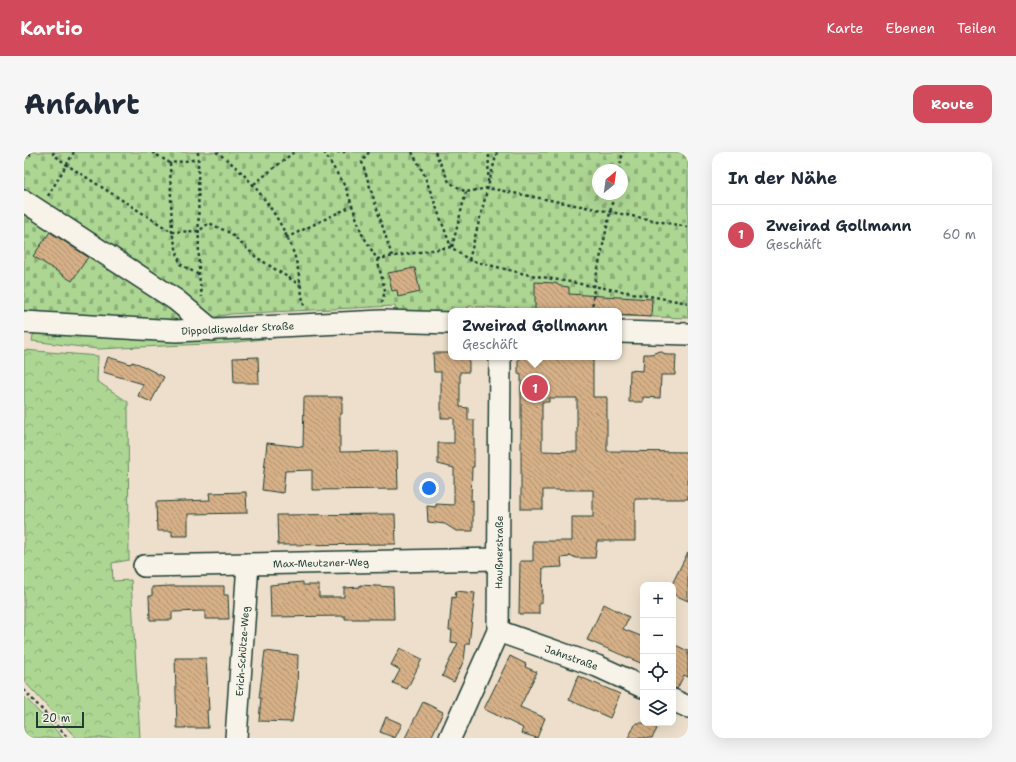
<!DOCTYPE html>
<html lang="de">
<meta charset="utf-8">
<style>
body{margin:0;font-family:"Shantell Sans",sans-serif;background:#f6f6f7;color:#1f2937}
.controls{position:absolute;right:12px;bottom:12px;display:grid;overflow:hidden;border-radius:8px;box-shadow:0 4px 16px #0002}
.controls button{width:36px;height:36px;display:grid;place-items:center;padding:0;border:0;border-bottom:1px solid #e0e1e3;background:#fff;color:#1f2937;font:20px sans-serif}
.compass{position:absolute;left:568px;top:12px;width:36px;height:36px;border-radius:50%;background:#fff;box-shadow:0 4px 16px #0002;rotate:29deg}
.scale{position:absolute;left:12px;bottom:10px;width:48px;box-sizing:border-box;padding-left:4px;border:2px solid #1f3d34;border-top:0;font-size:11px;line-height:14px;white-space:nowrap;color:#1f3d34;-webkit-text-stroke:3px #f7f3e8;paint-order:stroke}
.you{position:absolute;left:405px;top:336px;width:14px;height:14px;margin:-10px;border:3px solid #fff;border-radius:50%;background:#1a73e8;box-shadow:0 0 0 6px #1a73e833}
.badge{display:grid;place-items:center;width:26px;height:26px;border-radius:50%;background:#d1495b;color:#fff;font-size:13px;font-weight:700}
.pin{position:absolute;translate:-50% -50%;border:2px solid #fff;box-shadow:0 1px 4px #0006}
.popup{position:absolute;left:424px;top:156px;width:174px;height:52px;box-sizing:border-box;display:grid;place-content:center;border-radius:8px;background:#fff;filter:drop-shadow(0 1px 3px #0005);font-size:13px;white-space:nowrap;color:#747a83}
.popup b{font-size:15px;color:#1f2937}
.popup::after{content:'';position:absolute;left:50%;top:100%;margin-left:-8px;border:8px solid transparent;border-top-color:#fff}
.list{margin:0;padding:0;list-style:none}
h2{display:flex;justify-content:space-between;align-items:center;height:52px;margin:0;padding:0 16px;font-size:17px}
h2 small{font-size:13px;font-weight:400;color:#747a83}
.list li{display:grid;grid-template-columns:26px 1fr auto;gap:12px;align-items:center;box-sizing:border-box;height:60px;padding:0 16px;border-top:1px solid #e0e1e3}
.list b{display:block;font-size:15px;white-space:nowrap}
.list p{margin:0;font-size:13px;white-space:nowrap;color:#747a83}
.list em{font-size:13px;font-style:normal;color:#747a83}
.icon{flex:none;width:22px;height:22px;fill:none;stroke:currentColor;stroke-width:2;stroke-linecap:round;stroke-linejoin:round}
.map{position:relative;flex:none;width:664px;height:586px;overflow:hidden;border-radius:12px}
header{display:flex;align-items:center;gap:24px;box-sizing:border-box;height:56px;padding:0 20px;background:#d1495b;color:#fff}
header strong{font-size:19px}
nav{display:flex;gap:22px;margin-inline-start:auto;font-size:14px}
.intro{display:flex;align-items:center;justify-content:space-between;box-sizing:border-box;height:96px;padding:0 24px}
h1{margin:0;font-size:28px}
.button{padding:10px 18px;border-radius:12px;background:#d1495b;color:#fff;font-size:14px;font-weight:700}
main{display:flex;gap:24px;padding:0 24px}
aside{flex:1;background:#fff;border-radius:12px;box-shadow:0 4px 16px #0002}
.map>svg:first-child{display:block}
.grass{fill:url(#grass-tufts);stroke:#668a64}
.forest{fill:url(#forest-crowns);stroke:#668a64}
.cemetery{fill:url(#cemetery-stones);stroke:#668a64;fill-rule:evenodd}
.building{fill:url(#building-back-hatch);stroke:#1f3d34;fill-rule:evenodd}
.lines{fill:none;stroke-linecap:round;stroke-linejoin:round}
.minor-casing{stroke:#1f3d34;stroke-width:24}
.path{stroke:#1f3d34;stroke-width:2.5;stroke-dasharray:3 3;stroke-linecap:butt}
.minor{stroke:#f7f3e8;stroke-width:21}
.labels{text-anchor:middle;stroke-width:3;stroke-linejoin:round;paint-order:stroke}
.street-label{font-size:10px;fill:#1f3d34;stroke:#f7f3e8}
</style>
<header>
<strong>Kartio</strong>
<nav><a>Karte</a><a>Ebenen</a><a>Teilen</a></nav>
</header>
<div class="intro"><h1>Anfahrt</h1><a class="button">Route</a></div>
<main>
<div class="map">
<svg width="664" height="586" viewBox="0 0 664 586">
<defs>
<pattern id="grass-tufts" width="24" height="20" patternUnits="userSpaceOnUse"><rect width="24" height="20" fill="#add693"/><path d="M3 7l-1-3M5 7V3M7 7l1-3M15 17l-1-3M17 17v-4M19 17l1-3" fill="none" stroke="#8caf79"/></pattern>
<pattern id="forest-crowns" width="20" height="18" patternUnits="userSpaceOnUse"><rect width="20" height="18" fill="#add693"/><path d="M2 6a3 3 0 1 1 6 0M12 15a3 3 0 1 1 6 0" fill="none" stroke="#8caf79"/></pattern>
<pattern id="cemetery-stones" width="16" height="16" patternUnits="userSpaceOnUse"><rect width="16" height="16" fill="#add693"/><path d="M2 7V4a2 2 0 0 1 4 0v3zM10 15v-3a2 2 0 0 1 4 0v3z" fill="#8caf79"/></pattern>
<pattern id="building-back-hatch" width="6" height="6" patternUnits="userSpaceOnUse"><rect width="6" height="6" fill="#d6b087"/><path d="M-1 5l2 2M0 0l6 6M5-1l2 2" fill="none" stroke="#ad906f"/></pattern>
</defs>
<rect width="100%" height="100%" fill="#eddfcb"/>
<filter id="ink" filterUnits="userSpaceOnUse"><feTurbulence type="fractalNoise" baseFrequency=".025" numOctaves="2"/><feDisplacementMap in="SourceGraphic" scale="8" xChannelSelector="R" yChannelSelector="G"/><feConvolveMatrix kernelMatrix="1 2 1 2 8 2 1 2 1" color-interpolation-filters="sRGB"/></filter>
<g filter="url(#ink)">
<path class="grass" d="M15 180 256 183 257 185 204 191 74 197 8 189 9 183Z"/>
<path class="forest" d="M0 198 74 204 73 229 104 250 105 408 88 411 89 429 107 428 116 586H52L0 529Z
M0 544 39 586H0Z"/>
<path class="cemetery" d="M0 0H664V166L595 164V159H517L445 154 443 159 372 160 371 154 206 162 162 171 0 164ZM574 18H598V42H574Z"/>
<path class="building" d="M26 80 64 105 48 129 9 104Z
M391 116 396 140 374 145 373 138 368 139 364 121Z
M511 130 531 131 536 134 545 135V142L628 147 627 165 595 163V159L511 158Z
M636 199 643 203H652L651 223H637L636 246 619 245V250H605L606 218 619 219 620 202H627Z
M409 201H427V205H445V220H436V255L444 256V268H450V315H448L447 349 449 348V379H432L421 372 404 370 403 354 412 355V352L430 353V316L414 312V291H430V266H417V220H410Z
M84 205 107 212 108 210 115 212 140 225 127 250 114 244 119 232 79 220Z
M234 205 235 231H210L209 206Z
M494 205H569V245H583V299L664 300V347H611V389H573L571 406H552L546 403 545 405 537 406 538 415 519 416 518 451H515V462H495L496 409H509V389H548V365H569V338H519V357H497V223L494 222ZM525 246H553V300L518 299V250H525Z
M280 245H318V262H316V300L373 299 374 337 288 338V318L261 319 259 341 238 338 243 291 279 295Z
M222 340 223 361 164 362V384H148V379H133L132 350 186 348 185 341Z
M371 362 372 392 254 393 253 363Z
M664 400V449L649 442V430Z
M279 430V433H295V445H320V436L336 435V433L369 435 370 467H321V464L247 465 246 433Z
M147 434H200V443H204L205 467H181V459L148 460V468H126L125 444H128V435Z
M432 439 451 441 445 492H442L440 508 430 530 418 524 434 491 427 490 428 478H425L428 445 431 446Z
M580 452 605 465 599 477 619 485V512L563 488Z
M649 492 664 499V525L660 523 653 537 649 536Z
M376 496 398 507 383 537 369 531 376 518 367 513Z
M241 499 274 503 273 536 268 570 235 569 237 546H235Z
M486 504 502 512 501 515 513 520 496 555 521 566 513 586 497 581 499 576 460 557Z
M151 506H182L185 558H183L184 576H153Z
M554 524 596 542 586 566 545 548Z
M399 550 419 560 407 586H381Z
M362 565 378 572 371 586 356 580Z
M612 571H633L631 575 633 577 628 586H604Z"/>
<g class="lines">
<g class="minor-casing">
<g id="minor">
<path d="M0 49 152 148 188 178"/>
<path id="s1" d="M0 170 152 179 358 169 427 171"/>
<path d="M595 180 664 182"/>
<path id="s2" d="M120 414 474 407"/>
<path id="s3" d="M474 479 573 514 619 535"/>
<path d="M649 548 664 555"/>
<path id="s4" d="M212 586 224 412"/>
<path id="s5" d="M426 586 474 479 476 205"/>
</g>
</g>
<path class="path" d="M30 0 29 2 43 13 148 80 175 79 185 71 206 81 232 105 276 133
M128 0 146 11 176 7
M174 0 175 123 178 145
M192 0C226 21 262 71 272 109 276 124 277 140 280 154
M300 0 322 36 338 82 353 107 361 138 358 151
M313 0H321
M345 0 338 10 368 104
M388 0 400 22 427 95
M411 0 425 30 442 40 464 36 664 75
M6 4V0
M146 11 148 80 156 112 175 123
M595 18 599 0
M464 30 465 0
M230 32 270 0
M24 44 50 0
M262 86 328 54
M428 95 442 40
M353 107 427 95 445 108 501 122 664 151
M445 108 473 0
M568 159 570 135 590 42
M0 538 44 586"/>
<use href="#minor" class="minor"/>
</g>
</g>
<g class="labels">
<g class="street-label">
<text dy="4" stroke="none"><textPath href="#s1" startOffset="214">Dippoldiswalder Straße</textPath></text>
<text dy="4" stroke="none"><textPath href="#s5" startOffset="196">Haußnerstraße</textPath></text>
<text dy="4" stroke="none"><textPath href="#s2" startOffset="177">Max-Meutzner-Weg</textPath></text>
<text dy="4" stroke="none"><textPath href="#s4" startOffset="87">Erich-Schütze-Weg</textPath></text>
<text dy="4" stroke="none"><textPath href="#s3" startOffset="78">Jahnstraße</textPath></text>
</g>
</g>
</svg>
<div class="controls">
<button>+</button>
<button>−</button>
<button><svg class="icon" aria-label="locate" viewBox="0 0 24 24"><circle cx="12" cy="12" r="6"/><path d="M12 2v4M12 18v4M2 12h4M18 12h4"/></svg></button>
<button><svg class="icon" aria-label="layers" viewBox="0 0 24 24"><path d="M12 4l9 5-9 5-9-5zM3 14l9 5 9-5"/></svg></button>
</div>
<svg class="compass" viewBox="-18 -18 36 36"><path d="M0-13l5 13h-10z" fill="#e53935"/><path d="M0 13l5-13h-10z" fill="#747a83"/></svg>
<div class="scale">20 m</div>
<div class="you"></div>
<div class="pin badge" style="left:511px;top:236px">1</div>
<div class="popup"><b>Zweirad Gollmann</b>Geschäft</div>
</div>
<aside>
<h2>In der Nähe<small></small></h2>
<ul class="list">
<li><span class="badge">1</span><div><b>Zweirad Gollmann</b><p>Geschäft</p></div><em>60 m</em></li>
</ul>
</aside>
</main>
